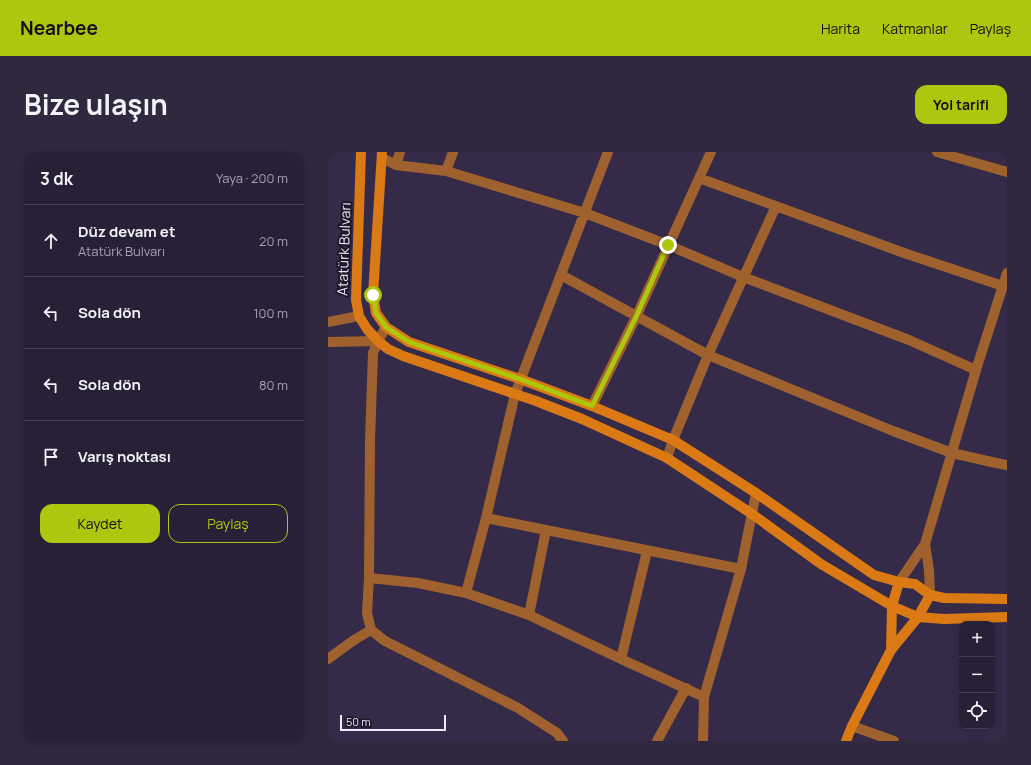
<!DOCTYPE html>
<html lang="tr">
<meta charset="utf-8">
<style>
body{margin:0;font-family:Manrope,sans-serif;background:#30283f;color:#f1f3f6}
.controls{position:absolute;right:12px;bottom:12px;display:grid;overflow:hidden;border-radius:8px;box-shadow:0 2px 10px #0003}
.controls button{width:36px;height:36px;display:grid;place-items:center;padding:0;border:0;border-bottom:1px solid #443e52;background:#282037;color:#f1f3f6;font:20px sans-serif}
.scale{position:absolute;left:12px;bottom:10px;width:106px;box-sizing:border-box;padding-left:4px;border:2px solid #ede8fb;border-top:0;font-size:11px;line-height:14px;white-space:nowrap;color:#ede8fb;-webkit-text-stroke:3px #1b1724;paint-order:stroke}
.stop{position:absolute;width:12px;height:12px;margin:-9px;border:3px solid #adc60e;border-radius:50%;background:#fff}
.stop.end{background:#adc60e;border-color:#fff;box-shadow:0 1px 4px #0008}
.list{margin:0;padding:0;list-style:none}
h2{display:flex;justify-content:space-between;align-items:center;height:52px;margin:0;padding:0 16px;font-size:17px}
h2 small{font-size:13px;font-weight:400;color:#a5a3ad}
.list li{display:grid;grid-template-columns:26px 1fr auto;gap:12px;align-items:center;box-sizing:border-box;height:72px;padding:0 16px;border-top:1px solid #443e52}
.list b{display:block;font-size:15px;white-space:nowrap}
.list p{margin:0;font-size:13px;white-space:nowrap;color:#a5a3ad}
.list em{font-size:13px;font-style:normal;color:#a5a3ad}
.actions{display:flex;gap:8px;padding:12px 16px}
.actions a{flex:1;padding:9px 0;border:1px solid #adc60e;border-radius:12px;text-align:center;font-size:14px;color:#adc60e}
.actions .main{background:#adc60e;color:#111}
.icon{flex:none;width:22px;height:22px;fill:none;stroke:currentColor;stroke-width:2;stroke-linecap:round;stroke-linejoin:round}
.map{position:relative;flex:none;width:679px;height:589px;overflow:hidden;border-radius:12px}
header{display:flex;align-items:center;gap:24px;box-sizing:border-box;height:56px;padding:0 20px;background:#adc60e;color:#111}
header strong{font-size:19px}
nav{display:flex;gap:22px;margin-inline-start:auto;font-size:14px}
.intro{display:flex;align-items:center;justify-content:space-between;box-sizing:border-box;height:96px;padding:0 24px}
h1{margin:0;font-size:28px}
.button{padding:10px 18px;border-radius:12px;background:#adc60e;color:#111;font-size:14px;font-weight:700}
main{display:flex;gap:24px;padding:0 24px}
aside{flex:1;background:#282037;border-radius:12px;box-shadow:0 2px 10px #0003}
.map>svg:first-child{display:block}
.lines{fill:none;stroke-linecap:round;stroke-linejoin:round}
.minor{stroke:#9f622e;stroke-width:10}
.tertiary{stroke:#9f622e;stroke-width:10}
.secondary{stroke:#db7a14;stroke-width:10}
.route{stroke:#adc60e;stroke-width:5}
.labels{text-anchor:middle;stroke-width:4;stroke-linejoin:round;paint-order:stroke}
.street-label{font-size:14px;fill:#ede8fb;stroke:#1b1724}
</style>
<header>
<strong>Nearbee</strong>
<nav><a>Harita</a><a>Katmanlar</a><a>Paylaş</a></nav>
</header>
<div class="intro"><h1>Bize ulaşın</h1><a class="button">Yol tarifi</a></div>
<main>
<aside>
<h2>3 dk<small>Yaya · 200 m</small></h2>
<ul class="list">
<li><svg class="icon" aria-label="ahead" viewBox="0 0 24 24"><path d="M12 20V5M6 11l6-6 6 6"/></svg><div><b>Düz devam et</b><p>Atatürk Bulvarı</p></div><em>20 m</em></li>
<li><svg class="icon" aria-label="left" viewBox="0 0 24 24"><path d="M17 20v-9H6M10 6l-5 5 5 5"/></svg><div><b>Sola dön</b></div><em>100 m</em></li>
<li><svg class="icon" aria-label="left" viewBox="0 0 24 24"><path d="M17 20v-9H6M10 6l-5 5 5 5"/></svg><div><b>Sola dön</b></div><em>80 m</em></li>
<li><svg class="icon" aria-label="arrive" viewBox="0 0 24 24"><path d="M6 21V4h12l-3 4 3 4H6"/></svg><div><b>Varış noktası</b></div></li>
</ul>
<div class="actions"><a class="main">Kaydet</a><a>Paylaş</a></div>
</aside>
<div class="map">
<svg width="679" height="589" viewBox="0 0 679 589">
<rect width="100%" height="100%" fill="#352b49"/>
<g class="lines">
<path class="minor" d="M125 0 118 19 257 61 340 93 415 125 581 188 648 218
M609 0 679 20
M54 6 68 13 118 19
M68 13 72 0
M371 26 576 101 675 134
M233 123 380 203 565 279 624 301 668 311 679 313
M0 170 31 164
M0 190 50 189
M264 254 308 165 383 0
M339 306 345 288 380 203 448 54
M158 366 413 417
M41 426 90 431 138 441 201 463 293 507 376 545
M138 441 158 366 187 242 280 0
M201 463 218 378
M43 478 57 489 190 556 229 581 235 589
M293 507 319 399
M524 574 566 589
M329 589 358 536
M375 589 376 545 413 417 428 341"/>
<path class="tertiary" d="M597 392 601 418 602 443
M571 430 597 392 648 218 679 121
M0 507 26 488 43 478 39 461 41 426 42 288 45 201 50 189 58 175"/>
<path class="secondary" d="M33 0 28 148 31 164 39 177 50 189 60 197 75 204 208 249 254 267 339 306 424 362 493 412 564 454 590 465 616 467 679 465
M54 0 45 143 48 161 58 175 81 190 192 227 264 254 345 288 428 341 546 423 571 430 587 432 602 443 616 446 679 447
M563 498 564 454 571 430
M518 589 524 574 563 498 590 465 602 443"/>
</g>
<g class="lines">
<path class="route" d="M45 143 48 161 58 175 81 190 192 227 264 254 308 165 340 93"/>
</g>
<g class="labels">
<g class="street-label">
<text transform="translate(16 97) rotate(-88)" y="5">Atatürk Bulvarı</text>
</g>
</g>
</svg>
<div class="controls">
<button>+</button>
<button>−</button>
<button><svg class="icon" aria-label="locate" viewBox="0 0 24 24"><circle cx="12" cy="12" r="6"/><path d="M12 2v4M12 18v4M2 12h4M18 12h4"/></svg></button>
</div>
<div class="scale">50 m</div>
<div class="stop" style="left:45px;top:143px"></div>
<div class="stop end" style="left:340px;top:93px"></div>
</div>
</main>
